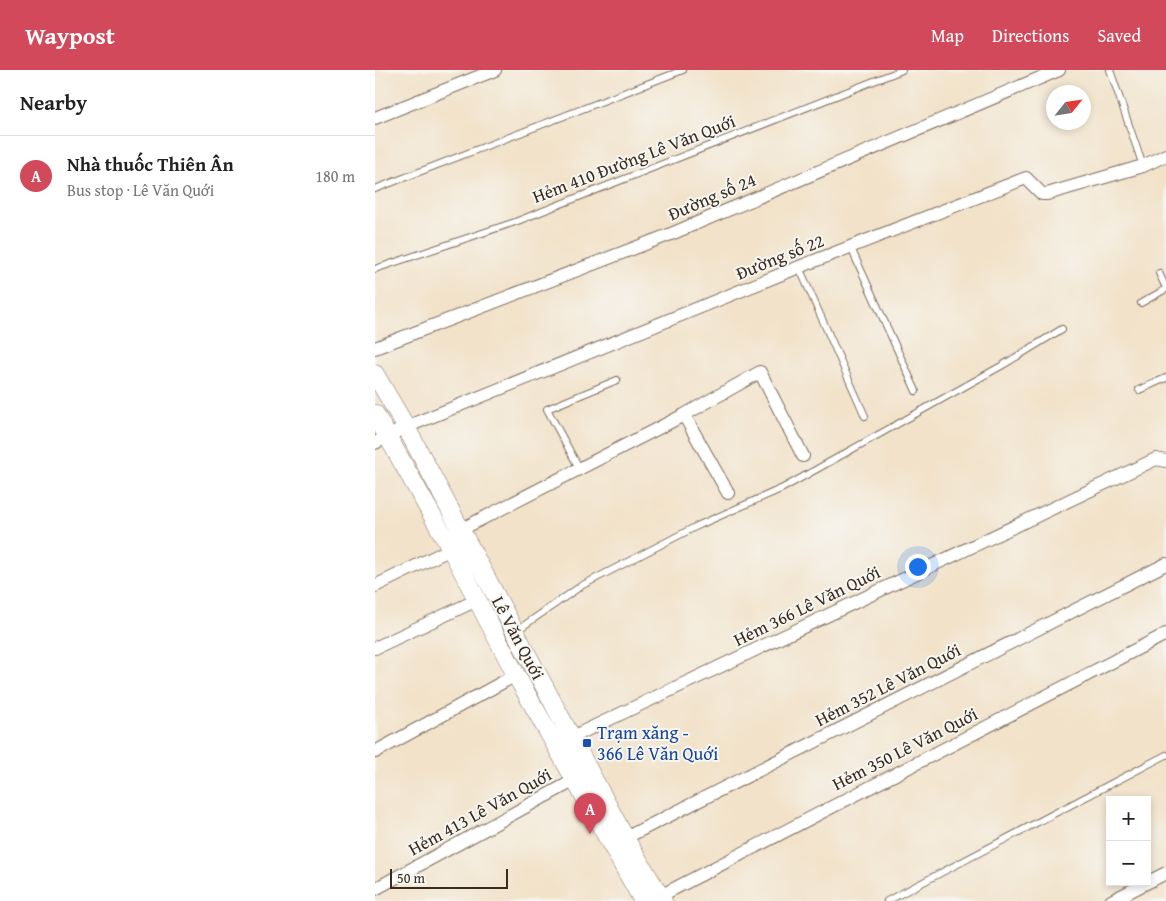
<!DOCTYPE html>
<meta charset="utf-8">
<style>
body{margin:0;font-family:"Gentium Book Plus",serif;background:#f6f6f6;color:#222}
.controls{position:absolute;right:15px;bottom:15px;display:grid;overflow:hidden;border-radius:0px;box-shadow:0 2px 8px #0003}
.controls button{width:45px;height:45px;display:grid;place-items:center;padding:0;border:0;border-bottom:1px solid #e0e0e0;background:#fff;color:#222;font:25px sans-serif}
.compass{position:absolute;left:671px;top:15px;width:45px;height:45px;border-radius:50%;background:#fff;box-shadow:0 2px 8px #0003;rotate:60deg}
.scale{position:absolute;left:15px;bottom:12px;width:118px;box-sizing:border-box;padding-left:5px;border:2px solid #3b2a1e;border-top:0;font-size:14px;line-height:18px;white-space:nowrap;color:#3b2a1e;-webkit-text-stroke:4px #f6f6f2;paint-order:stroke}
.you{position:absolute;left:542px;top:496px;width:18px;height:18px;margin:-12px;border:4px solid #fff;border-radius:50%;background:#1a73e8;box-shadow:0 0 0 8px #1a73e833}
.badge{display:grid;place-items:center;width:32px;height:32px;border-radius:50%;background:#d1495b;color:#fff;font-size:16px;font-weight:700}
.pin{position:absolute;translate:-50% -41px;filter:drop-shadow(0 1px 2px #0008)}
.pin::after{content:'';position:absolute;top:26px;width:18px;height:15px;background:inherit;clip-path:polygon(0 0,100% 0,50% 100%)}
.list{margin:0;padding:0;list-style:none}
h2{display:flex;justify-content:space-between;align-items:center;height:65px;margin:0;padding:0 20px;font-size:21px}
h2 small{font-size:16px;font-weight:400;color:#767676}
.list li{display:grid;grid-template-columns:32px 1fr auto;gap:15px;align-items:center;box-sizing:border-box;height:80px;padding:0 20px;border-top:1px solid #e0e0e0}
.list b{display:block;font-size:19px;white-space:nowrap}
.list p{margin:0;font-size:16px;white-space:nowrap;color:#767676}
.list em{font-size:16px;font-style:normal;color:#767676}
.map{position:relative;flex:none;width:791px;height:831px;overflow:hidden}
header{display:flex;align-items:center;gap:30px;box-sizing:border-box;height:70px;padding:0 25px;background:#d1495b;color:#fff}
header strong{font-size:24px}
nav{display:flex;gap:28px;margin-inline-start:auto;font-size:18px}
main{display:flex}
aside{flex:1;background:#fff}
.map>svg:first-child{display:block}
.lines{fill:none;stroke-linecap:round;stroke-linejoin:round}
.service-casing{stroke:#7b6a5a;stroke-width:8}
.minor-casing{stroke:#7b6a5a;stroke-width:14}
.secondary-casing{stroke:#7b6a5a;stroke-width:19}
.service{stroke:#fff;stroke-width:6}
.minor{stroke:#fff;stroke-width:12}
.secondary{stroke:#fff;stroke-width:18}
.transit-dot{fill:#1a4fb4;stroke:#f6f6f2;stroke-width:2}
.labels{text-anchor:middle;stroke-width:4;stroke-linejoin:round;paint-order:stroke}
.street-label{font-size:18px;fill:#3b2a1e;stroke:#f6f6f2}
.transit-label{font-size:18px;fill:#164399;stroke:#f6f6f2;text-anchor:start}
</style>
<header>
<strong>Waypost</strong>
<nav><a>Map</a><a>Directions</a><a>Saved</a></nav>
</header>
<main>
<aside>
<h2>Nearby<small></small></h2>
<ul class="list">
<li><span class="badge">A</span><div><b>Nhà thuốc Thiên Ân</b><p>Bus stop · Lê Văn Quới</p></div><em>180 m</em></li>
</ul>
</aside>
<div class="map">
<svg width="791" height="831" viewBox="0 0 791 831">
<rect width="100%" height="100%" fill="#f6f6f2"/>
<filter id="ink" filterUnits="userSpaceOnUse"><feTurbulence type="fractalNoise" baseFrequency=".02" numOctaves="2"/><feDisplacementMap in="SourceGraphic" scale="10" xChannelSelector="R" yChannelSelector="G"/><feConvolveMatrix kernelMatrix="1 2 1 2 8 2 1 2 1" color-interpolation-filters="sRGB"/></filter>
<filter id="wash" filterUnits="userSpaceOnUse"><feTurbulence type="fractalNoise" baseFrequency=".0096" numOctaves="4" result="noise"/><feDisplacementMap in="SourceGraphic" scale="20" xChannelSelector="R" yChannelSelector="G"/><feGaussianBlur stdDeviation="1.12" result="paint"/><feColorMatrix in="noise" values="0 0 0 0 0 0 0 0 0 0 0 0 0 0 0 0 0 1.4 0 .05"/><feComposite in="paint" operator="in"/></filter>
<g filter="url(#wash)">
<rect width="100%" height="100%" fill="#f2e2c9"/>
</g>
<g filter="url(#ink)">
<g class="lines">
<g class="service-casing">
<path id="service" d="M735 0 768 96
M0 119 308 0
M476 178 541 321
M424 197 490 346
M0 199 140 152 527 0
M784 203 791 218
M766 233 791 219
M764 320 791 308
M204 398 172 339 242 310
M141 561 206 516 322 456 408 418 628 295 687 259
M512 831 791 685"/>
</g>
<g class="minor-casing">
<path id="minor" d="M0 48 120 0
M0 278 296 164 684 0
M309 345 385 302 428 386
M0 373 31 357 424 197 651 108 667 124H672L768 96 791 85
M85 460 309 345 353 423
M0 516 76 479
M0 578 102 530
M197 667 781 389 791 391
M0 682 141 605
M250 768 791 494
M0 819 200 710
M285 826 791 564
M736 831 791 803"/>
</g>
<g class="secondary-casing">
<path id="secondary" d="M0 304 31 357 250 768 288 831
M0 344 76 479 141 605 268 831"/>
</g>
<use href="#service" class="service"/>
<use href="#minor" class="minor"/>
<use href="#secondary" class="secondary"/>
</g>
</g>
<rect class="transit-dot" x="207" y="668" width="10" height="10" rx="2.5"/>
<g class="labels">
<g class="street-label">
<text transform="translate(259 89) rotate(-21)" y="6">Hẻm 410 Đường Lê Văn Quới</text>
<text transform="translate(337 127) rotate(-23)" y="6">Đường số 24</text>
<text transform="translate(405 187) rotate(-22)" y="6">Đường số 22</text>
<text transform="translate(432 536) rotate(-26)" y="6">Hẻm 366 Lê Văn Quới</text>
<text transform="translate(143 568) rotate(62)" y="6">Lê Văn Quới</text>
<text transform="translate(513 615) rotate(-27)" y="6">Hẻm 352 Lê Văn Quới</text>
<text transform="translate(530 679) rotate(-27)" y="6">Hẻm 350 Lê Văn Quới</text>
<text transform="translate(105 742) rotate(-29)" y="6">Hẻm 413 Lê Văn Quới</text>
</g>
<g class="transit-label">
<text x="222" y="669">Trạm xăng -<tspan x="222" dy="21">366 Lê Văn Quới</tspan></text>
</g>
</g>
</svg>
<div class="controls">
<button>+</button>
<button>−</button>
</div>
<svg class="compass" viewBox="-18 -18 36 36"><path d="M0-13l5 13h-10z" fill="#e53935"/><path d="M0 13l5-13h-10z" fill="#767676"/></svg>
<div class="scale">50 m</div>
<div class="you"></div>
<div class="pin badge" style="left:215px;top:764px">A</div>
</div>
</main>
